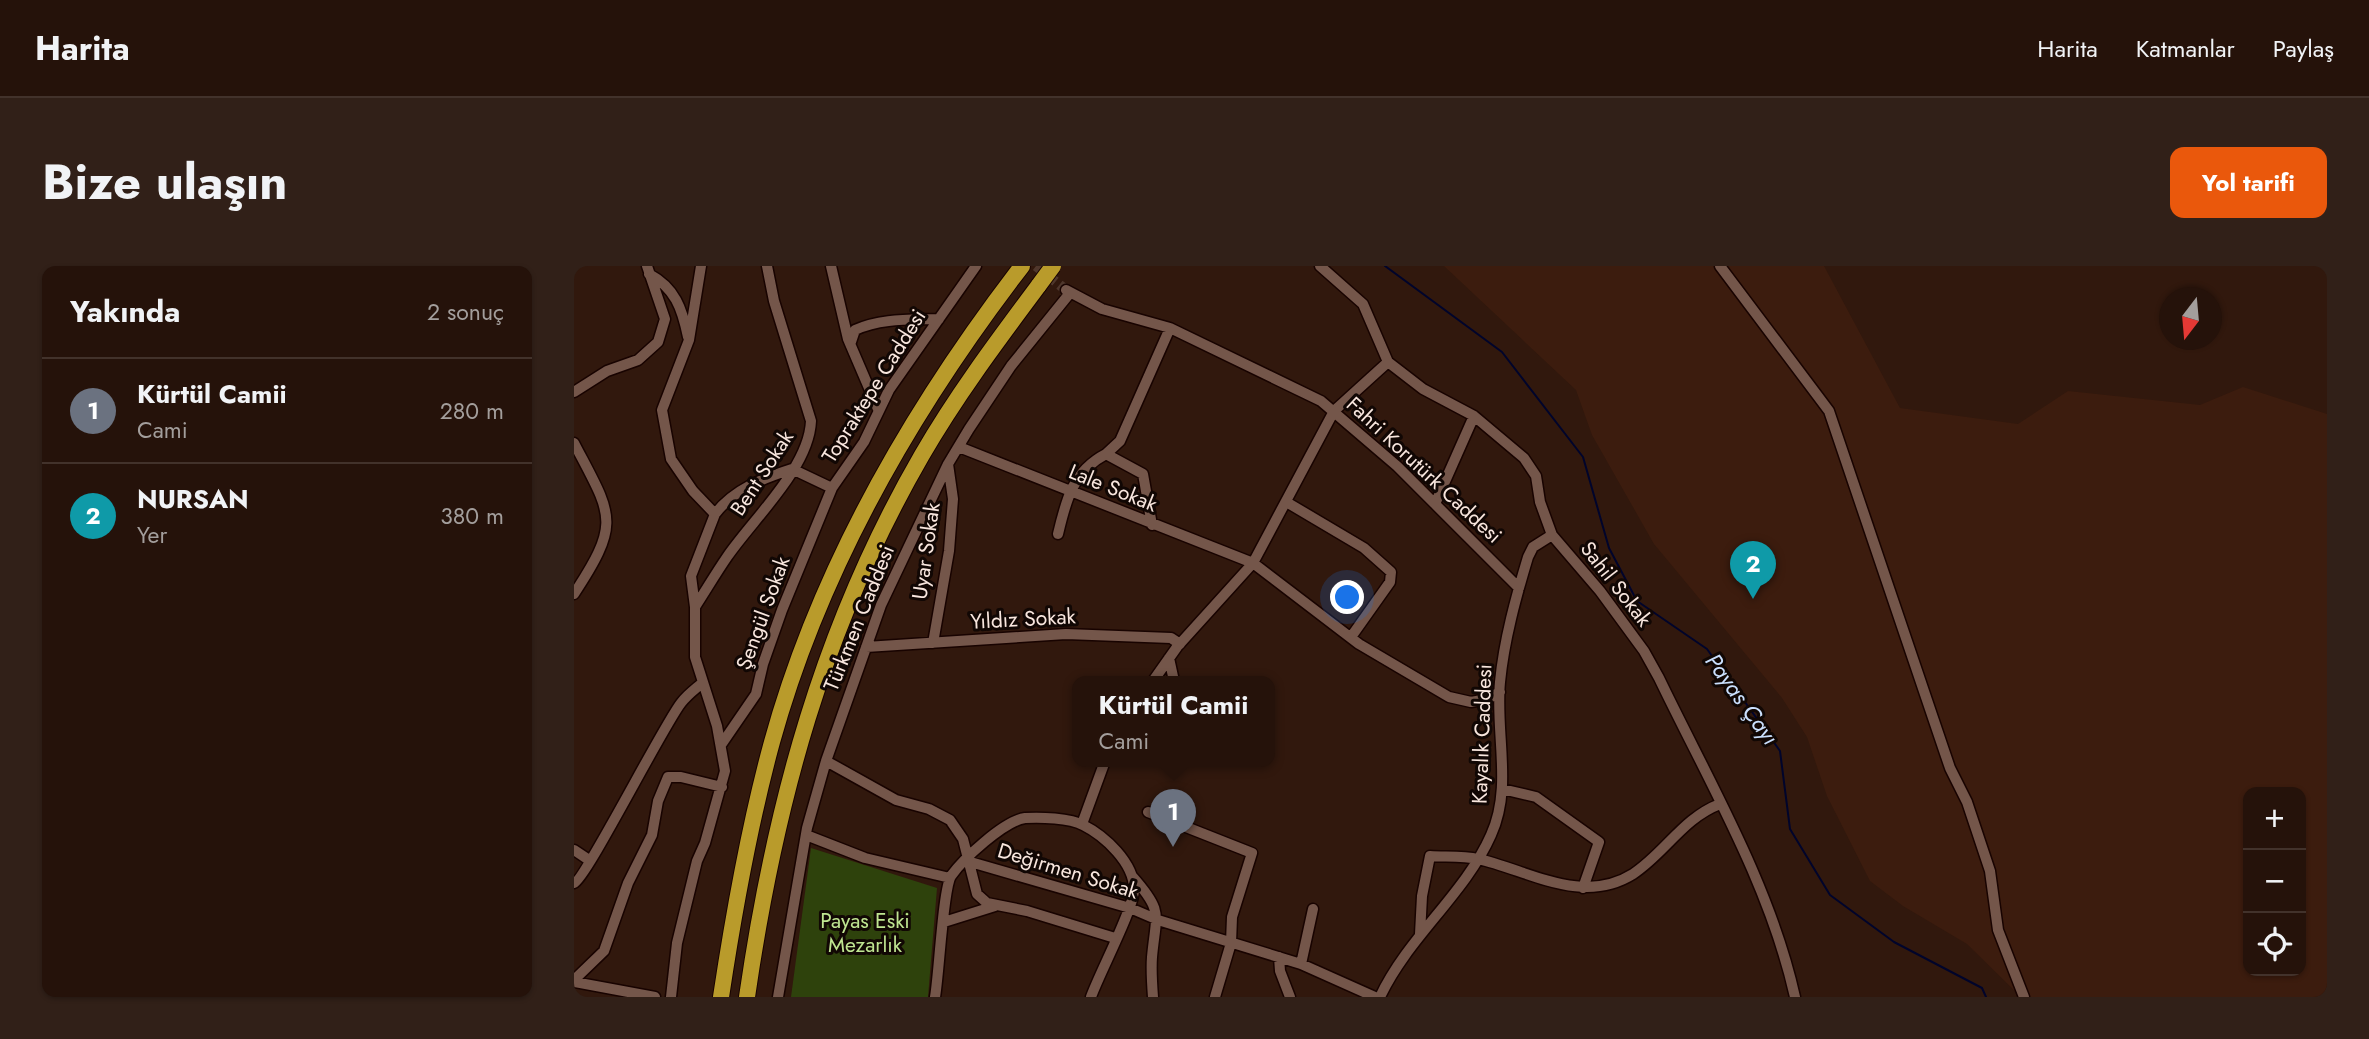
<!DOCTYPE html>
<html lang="tr">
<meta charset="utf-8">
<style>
body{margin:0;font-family:Jost,sans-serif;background:#312018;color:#f1f3f6}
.controls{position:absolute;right:21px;bottom:21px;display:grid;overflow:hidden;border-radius:14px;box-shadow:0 2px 5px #0004}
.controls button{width:63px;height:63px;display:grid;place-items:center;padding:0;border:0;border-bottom:2px solid #42322b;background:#25120a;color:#f1f3f6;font:35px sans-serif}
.compass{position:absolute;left:1585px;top:21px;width:63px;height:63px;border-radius:50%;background:#25120a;box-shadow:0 2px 5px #0004;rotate:196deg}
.you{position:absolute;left:774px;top:332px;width:24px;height:24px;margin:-18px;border:5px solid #fff;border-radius:50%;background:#1a73e8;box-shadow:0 0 0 10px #1a73e833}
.badge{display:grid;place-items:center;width:46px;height:46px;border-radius:50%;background:#ea580c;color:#fff;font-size:23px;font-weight:700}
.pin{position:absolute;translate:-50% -58px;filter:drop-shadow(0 2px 4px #0008)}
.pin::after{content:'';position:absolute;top:37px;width:24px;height:21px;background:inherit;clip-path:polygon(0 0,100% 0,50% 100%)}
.popup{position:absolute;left:498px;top:410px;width:203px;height:91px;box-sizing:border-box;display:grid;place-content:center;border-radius:14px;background:#25120a;filter:drop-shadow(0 2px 5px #0005);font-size:23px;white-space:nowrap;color:#a39e9c}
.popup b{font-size:26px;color:#f1f3f6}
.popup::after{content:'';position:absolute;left:50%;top:100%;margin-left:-14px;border:14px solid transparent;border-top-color:#25120a}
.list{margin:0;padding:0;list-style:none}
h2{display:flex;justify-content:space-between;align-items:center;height:91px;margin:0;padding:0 28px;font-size:30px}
h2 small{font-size:23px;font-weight:400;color:#a39e9c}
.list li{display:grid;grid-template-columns:46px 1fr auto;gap:21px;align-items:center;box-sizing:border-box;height:105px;padding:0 28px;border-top:2px solid #42322b}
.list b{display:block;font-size:26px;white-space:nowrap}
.list p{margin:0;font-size:23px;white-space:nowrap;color:#a39e9c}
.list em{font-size:23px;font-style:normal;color:#a39e9c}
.icon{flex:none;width:38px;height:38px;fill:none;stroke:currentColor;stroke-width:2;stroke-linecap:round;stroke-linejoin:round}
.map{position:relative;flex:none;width:1753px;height:731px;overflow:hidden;border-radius:14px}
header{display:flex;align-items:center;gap:42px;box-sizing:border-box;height:98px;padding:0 35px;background:#25120a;border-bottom:2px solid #42322b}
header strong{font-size:33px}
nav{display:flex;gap:38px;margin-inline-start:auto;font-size:24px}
.intro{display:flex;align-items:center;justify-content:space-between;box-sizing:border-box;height:168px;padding:0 42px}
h1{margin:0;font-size:49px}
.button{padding:18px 32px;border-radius:14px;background:#ea580c;color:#fff;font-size:24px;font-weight:700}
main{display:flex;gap:42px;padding:0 42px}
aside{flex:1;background:#25120a;border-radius:14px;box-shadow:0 2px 5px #0004}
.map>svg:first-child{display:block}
.built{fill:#3c1c0e;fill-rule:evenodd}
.green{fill:#2e420c}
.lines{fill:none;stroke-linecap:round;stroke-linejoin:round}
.stream{stroke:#00042b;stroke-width:2}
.minor-tunnel{stroke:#4f372c;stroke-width:10;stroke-dasharray:10 5;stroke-linecap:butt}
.minor-casing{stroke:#180300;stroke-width:13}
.highway-casing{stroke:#180300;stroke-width:18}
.minor{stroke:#74564a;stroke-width:10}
.highway{stroke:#b99b2b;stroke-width:16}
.highway-bridge-casing{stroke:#180300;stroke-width:18;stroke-linecap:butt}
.highway-bridge{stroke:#b99b2b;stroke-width:16}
.labels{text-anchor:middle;stroke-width:6;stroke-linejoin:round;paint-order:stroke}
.street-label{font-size:21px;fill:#f8e6de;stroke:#110704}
.park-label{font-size:21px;fill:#bfe591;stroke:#110704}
.water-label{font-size:23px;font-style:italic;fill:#cbe0fe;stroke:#110704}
</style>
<header>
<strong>Harita</strong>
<nav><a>Harita</a><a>Katmanlar</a><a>Paylaş</a></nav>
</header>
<div class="intro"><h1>Bize ulaşın</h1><a class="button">Yol tarifi</a></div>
<main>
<aside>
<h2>Yakında<small>2 sonuç</small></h2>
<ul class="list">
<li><span class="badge" style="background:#6b7280">1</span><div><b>Kürtül Camii</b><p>Cami</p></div><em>280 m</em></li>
<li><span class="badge" style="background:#0f9aa8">2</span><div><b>NURSAN</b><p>Yer</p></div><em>380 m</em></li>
</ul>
</aside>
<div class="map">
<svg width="1753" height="731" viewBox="0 0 1753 731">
<rect width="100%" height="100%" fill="#31180d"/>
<path class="built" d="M870 0H1250L1326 142 1444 158 1494 125 1626 139 1669 121 1753 148V731H1447L1393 678 1329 640 1296 615 1253 530 1233 471 1208 432 1080 278 1018 169 1002 124ZM1674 526H1727V705H1674Z"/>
<path class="green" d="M237 582 363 622 354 731H217Z"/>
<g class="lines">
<path class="stream" d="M811 0 928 86 1009 191 1035 282 1063 335 1133 383 1206 485 1216 563 1256 629 1320 676 1408 722 1412 731"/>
<path class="minor-tunnel" d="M462 0 492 24"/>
<g class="minor-casing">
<path id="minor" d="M127 0 115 74 88 144 97 193 119 225 141 248
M257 0 274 73 304 143
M746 0 789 38 814 96 849 123 900 150 950 192 962 210 966 236 978 269 1026 325 1070 385 1085 412C1135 516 1196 619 1221 731
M1146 0 1255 145 1376 502 1393 536 1416 605 1424 664 1450 731
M75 8C101 22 108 42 114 71
M492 24 528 43 596 62 747 135 823 200 945 322
M277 76 281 64C307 52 336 54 365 53
M0 126 33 105 64 94 84 76 91 53 73 0
M0 177C38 250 48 255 0 328
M385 181 679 297 785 378 875 431 897 436 913 433 926 426
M532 188 546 175 596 62
M714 237 790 282 817 306 816 316 777 371
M861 238 900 150
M484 268C492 234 499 205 532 188L569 208 578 259
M121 341C132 324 142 307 153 291 179 253 235 202 237 155L200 35 193 0
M359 377 375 285 379 233 374 198
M292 381 492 368 597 372 606 378
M595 392 600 415
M579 415 603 381 679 297 760 145 814 96
M147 479 182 428 189 398 208 344 258 222
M252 495 322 534 355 543 376 554 389 573 403 628 413 637 453 645 541 672
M928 523 962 531 1025 576 1009 622
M574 546 678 587 658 651 657 677 641 731
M508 558 531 495
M232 569 291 592 376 612
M0 584 15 594
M393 595 556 642 584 654 727 698 801 731
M558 610C590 646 582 647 578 691 577 704 578 718 579 731
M0 617C11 614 89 460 107 437 113 429 120 424 127 418
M370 656 421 640
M846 668 848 630 856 590C871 591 889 590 904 593 954 604 1008 640 1059 608 1091 587 1109 552 1146 538
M705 691 706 705 716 731
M727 698 739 643
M0 714 30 685 54 617 78 569 84 535 94 511H107L148 521
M0 716 81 731
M97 731 103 677 123 595 131 577 151 505 143 460 121 391V341L117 310 141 248C160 223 190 212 218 203L258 222 290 176 315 124 402 0
M204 731 233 562 252 495 307 339 374 198 395 163 437 100 496 27
M361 731C365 709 369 623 377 610 389 593 430 555 451 552 466 551 496 552 509 559 531 570 560 597 560 623 561 640 525 708 517 731
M806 731C834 671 891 628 917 569 939 521 921 467 926 416 930 374 942 331 954 291L959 281 978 269"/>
</g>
<g class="highway-casing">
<path id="highway" d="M147 731C160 645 175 560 198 476 246 302 338 143 448 0
M173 731C201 538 249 360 348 189 382 130 424 74 465 19"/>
</g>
<use href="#minor" class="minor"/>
<use href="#highway" class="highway"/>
<g class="highway-bridge-casing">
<path id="highway-bridge" d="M465 19 479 0"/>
</g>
<use href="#highway-bridge" class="highway-bridge"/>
</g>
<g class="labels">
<g class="street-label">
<text transform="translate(300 120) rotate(-58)" y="7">Topraktepe Caddesi</text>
<text transform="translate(850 204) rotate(43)" y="7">Fahri Korutürk Caddesi</text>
<text transform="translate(188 207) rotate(-57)" y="7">Bent Sokak</text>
<text transform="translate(539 222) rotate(22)" y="7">Lale Sokak</text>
<text transform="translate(352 285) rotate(-82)" y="7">Uyar Sokak</text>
<text transform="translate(1042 318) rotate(52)" y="7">Sahil Sokak</text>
<text transform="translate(189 347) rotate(-70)" y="7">Şengül Sokak</text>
<text transform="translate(285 352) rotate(-68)" y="7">Türkmen Caddesi</text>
<text transform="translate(449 353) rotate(-3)" y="7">Yıldız Sokak</text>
<text transform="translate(908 468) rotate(-88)" y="7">Kayalık Caddesi</text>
<text transform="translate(494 605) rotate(17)" y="7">Değirmen Sokak</text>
</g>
<g class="park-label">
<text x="291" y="662">Payas Eski<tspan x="291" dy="24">Mezarlık</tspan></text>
</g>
<g class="water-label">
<text transform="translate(1168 433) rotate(54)" y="8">Payas Çayı</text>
</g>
</g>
</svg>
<div class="controls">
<button>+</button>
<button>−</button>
<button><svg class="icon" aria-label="locate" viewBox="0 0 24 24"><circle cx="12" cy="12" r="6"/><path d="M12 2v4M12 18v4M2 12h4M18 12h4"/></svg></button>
</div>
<svg class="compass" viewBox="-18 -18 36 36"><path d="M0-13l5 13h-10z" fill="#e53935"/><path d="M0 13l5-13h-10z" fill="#a39e9c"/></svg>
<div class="you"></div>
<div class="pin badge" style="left:599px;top:581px;background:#6b7280">1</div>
<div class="popup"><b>Kürtül Camii</b>Cami</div>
<div class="pin badge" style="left:1179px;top:333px;background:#0f9aa8">2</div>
</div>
</main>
